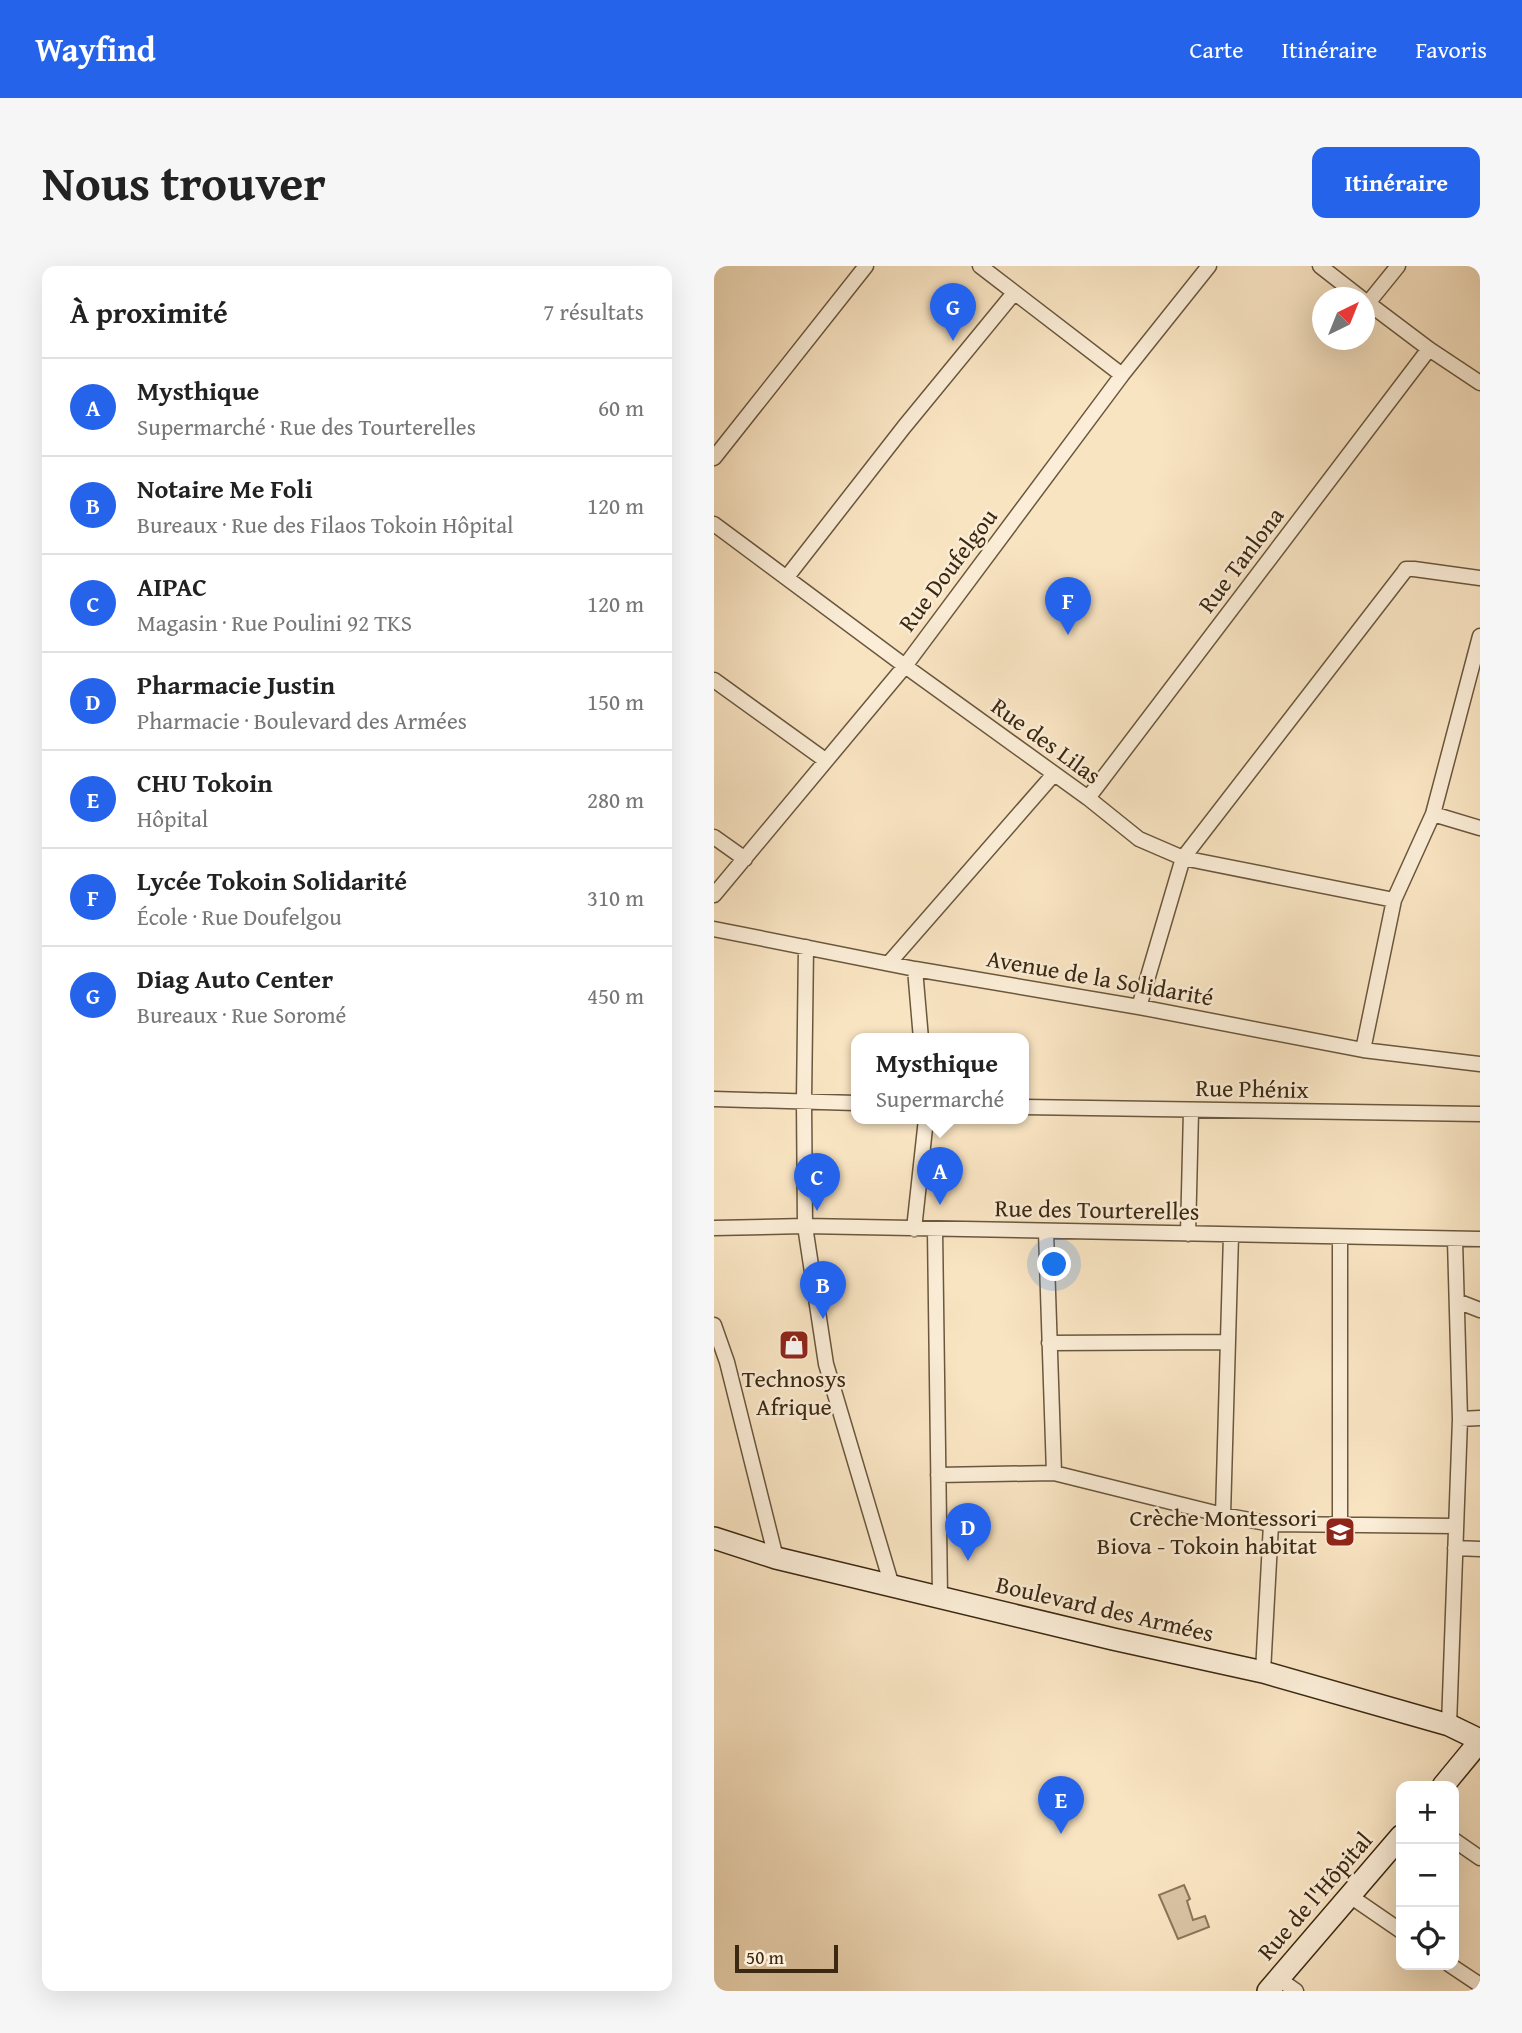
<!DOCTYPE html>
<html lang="fr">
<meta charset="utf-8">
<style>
body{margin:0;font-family:"Gentium Book Plus",serif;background:#f6f6f6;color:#222}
.controls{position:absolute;right:21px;bottom:21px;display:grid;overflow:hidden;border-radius:14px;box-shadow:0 7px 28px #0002}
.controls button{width:63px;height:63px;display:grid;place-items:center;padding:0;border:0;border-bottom:2px solid #e0e0e0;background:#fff;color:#222;font:35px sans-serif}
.compass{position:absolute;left:598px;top:21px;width:63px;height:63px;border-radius:50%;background:#fff;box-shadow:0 7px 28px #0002;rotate:43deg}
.scale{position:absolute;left:21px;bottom:18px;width:103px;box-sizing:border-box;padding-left:7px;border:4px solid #3b2811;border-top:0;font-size:19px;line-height:24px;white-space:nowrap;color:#3b2811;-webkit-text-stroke:5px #fbedd7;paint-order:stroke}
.you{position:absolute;left:341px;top:999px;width:24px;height:24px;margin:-18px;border:5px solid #fff;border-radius:50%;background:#1a73e8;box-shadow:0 0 0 10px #1a73e833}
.badge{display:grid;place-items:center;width:46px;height:46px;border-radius:50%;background:#2563eb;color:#fff;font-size:23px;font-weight:700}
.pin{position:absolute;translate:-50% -58px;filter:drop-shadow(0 2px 4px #0008)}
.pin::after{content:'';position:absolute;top:37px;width:24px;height:21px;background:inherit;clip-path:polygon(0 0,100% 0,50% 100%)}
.popup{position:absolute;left:137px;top:767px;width:178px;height:91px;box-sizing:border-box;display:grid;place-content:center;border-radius:14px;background:#fff;filter:drop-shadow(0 2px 5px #0005);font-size:23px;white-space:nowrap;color:#767676}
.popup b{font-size:26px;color:#222}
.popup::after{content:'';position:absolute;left:50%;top:100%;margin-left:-14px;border:14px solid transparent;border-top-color:#fff}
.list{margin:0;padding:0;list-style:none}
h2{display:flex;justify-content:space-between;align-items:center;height:91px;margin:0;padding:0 28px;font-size:30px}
h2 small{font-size:23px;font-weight:400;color:#767676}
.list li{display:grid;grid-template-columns:46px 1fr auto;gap:21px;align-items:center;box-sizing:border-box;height:98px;padding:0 28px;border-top:2px solid #e0e0e0}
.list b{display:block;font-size:26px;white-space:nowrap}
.list p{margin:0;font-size:23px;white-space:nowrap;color:#767676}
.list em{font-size:23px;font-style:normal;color:#767676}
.icon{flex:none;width:38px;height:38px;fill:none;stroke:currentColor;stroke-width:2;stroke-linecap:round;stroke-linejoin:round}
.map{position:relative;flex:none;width:766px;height:1725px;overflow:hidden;border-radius:14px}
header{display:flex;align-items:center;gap:42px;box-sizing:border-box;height:98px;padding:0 35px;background:#2563eb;color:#fff}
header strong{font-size:33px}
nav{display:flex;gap:38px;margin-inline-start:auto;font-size:24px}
.intro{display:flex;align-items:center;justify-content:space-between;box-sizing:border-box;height:168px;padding:0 42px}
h1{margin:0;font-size:49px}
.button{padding:18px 32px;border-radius:14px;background:#2563eb;color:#fff;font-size:24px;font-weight:700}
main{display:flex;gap:42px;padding:0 42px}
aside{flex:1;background:#fff;border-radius:14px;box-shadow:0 7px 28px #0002}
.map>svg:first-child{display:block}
.green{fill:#d9c4a4;stroke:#8a765a;stroke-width:2}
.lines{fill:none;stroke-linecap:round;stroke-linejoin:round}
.street-casing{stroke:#6a573d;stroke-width:17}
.secondary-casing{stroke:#3b2811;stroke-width:24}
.street{stroke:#fbedd7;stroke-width:14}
.secondary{stroke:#fbedd7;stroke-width:21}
.labels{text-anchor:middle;stroke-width:5;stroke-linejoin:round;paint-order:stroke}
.street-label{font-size:24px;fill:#3b2811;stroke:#fbedd7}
.poi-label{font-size:24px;fill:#3b2811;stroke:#fbedd7}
</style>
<header>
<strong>Wayfind</strong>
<nav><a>Carte</a><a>Itinéraire</a><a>Favoris</a></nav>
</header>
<div class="intro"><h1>Nous trouver</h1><a class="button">Itinéraire</a></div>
<main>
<aside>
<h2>À proximité<small>7 résultats</small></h2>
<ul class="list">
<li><span class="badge">A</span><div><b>Mysthique</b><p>Supermarché · Rue des Tourterelles</p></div><em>60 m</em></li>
<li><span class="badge">B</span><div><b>Notaire Me Foli</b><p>Bureaux · Rue des Filaos Tokoin Hôpital</p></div><em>120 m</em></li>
<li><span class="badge">C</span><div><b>AIPAC</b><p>Magasin · Rue Poulini 92 TKS</p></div><em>120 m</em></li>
<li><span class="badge">D</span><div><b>Pharmacie Justin</b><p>Pharmacie · Boulevard des Armées</p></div><em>150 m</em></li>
<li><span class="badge">E</span><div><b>CHU Tokoin</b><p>Hôpital</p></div><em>280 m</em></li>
<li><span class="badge">F</span><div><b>Lycée Tokoin Solidarité</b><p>École · Rue Doufelgou</p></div><em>310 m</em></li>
<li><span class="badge">G</span><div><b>Diag Auto Center</b><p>Bureaux · Rue Soromé</p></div><em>450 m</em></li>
</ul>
</aside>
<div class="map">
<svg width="766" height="1725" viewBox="0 0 766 1725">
<rect width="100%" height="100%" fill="#f9e4c2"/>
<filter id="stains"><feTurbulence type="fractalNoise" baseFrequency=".00286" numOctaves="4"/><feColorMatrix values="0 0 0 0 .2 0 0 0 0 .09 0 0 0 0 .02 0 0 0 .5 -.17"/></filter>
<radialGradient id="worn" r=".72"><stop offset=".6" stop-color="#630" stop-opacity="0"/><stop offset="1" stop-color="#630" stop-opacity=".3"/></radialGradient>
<path class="green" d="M470 1619 476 1633 473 1635 479 1654 491 1650 495 1661 464 1673 445 1629Z"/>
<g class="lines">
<g class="street-casing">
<path id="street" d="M266 0 408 109
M606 0 647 32
M650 34 715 83 766 117
M654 37 684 0
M0 192 152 0
M0 258 191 400 374 532 425 573 469 592 680 634
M73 311 190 161 300 27
M0 414 111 494
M374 532 715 83
M719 548 766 562
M0 571 31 593
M0 629 191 400 408 109 495 0
M0 663 201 703 425 741 649 784 766 798
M92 681 90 835 91 960 112 1098 178 1320
M175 697 340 508
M201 703 207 773
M425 741 469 592 690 306 692 303H700L766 312
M649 784 680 634 719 548 766 370
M0 833 142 837
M310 841 766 848
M0 962 91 960 766 973
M200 963 212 853
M221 964 226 1331
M332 966 340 1207
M474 968 477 845
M626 971V1257
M743 1035 766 1044
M0 1059 13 1096 62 1292
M335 1077 514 1076
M746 1153 766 1152
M224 1209 340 1207 509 1249 557 1258 741 1260
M509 1249 517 969
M741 1282 766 1283
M549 1406 557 1258
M735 1459 746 1153 741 974
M740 1574 766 1592
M636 1630 687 1665
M736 1699 766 1719
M565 1713 582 1725"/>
</g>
<g class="secondary-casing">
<path id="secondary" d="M0 1272 62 1292 399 1373 549 1406 735 1459 766 1474
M729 1520 766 1475
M554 1725 687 1570"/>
</g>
<use href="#street" class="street"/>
<use href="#secondary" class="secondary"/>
</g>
<defs>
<g id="shop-square" transform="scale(1.575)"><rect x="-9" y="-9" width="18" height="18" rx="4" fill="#8f2418" stroke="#fbedd7"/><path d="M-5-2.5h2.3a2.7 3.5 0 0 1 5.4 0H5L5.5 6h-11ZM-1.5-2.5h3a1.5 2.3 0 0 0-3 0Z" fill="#fff"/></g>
<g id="school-square" transform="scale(1.575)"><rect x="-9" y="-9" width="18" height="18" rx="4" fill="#8f2418" stroke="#fbedd7"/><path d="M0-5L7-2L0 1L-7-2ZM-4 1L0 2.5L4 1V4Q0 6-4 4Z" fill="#fff"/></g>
</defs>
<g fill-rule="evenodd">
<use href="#shop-square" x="80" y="1079"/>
<use href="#school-square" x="626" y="1266"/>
</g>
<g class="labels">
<g class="street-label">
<text transform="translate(527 294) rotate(-53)" y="8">Rue Tanlona</text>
<text transform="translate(234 304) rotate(-53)" y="8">Rue Doufelgou</text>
<text transform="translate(332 475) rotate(36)" y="8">Rue des Lilas</text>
<text transform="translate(386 712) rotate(10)" y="8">Avenue de la Solidarité</text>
<text transform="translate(538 823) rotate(1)" y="8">Rue Phénix</text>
<text transform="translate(383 944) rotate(1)" y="8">Rue des Tourterelles</text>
<text transform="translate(391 1343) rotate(13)" y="8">Boulevard des Armées</text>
<text transform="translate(601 1630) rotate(-49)" y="8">Rue de l'Hôpital</text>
</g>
<g class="poi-label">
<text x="80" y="1121">Technosys<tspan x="80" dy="28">Afrique</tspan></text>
<text x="603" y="1260" text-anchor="end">Crèche Montessori<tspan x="603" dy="28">Biova - Tokoin habitat</tspan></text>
</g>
</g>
<rect width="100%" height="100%" filter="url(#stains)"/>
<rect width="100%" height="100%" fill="url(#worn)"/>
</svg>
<div class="controls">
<button>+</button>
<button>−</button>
<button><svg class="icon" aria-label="locate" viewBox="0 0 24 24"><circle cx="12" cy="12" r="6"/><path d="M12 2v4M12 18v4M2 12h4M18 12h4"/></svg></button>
</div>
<svg class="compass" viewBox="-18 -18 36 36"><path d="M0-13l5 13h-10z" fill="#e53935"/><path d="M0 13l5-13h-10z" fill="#767676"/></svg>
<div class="scale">50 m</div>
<div class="you"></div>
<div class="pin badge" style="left:226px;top:939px">A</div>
<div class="popup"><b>Mysthique</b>Supermarché</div>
<div class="pin badge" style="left:109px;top:1053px">B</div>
<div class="pin badge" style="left:103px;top:945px">C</div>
<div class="pin badge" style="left:254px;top:1295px">D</div>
<div class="pin badge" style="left:347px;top:1568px">E</div>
<div class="pin badge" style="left:354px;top:369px">F</div>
<div class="pin badge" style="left:239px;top:75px">G</div>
</div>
</main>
